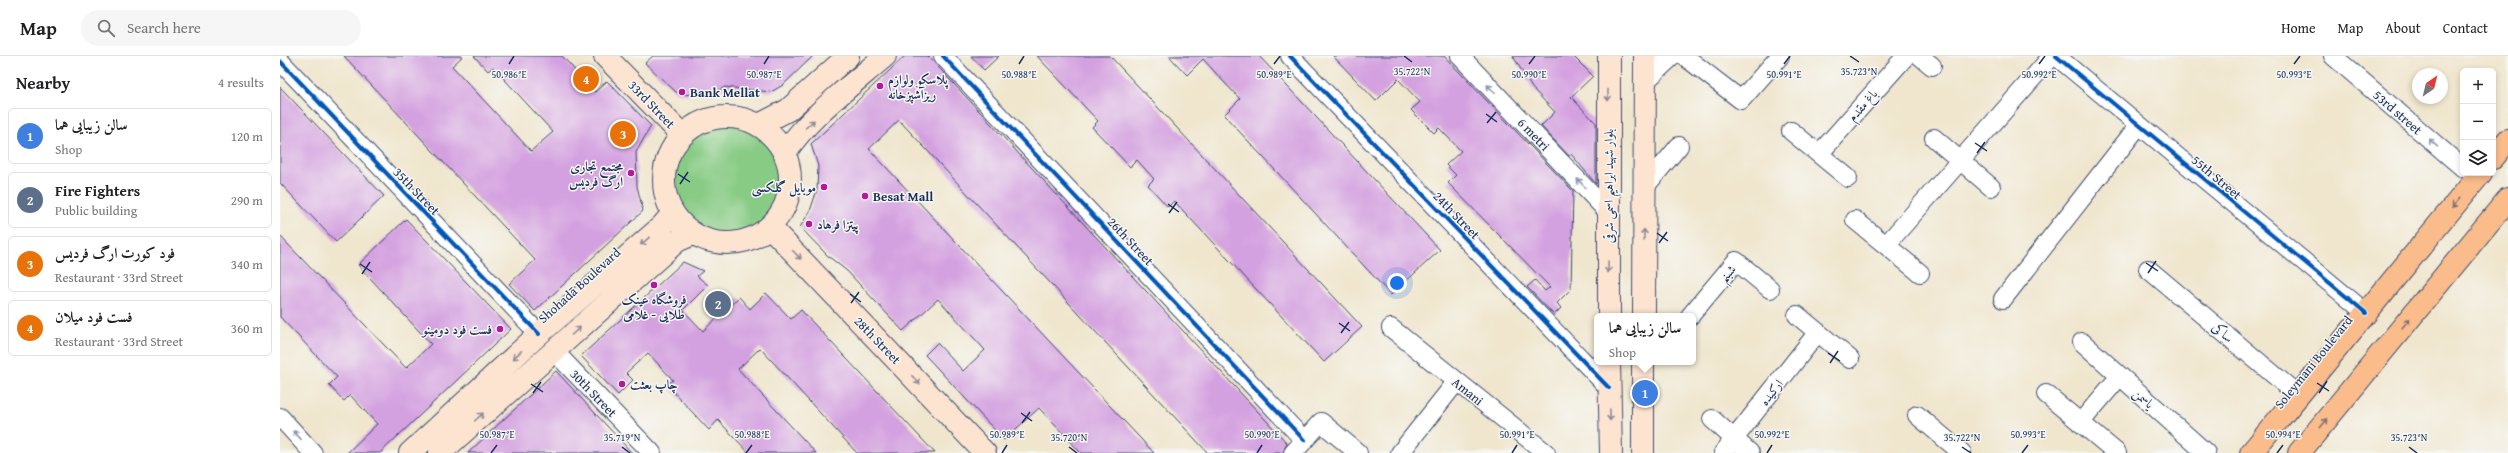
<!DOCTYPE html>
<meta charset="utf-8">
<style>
body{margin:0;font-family:"Gentium Book Plus",Amiri,serif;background:#f6f6f6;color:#202124}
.controls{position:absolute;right:12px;top:12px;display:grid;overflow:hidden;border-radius:6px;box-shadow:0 2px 6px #0003}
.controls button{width:36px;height:36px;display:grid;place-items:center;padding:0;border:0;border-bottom:1px solid #e0e0e0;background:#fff;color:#202124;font:20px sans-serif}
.compass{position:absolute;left:2132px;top:12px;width:36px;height:36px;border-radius:50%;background:#fff;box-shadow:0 2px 6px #0003;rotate:35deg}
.you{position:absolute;left:1117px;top:227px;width:14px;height:14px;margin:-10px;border:3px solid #fff;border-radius:50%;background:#1a73e8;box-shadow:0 0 0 6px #1a73e833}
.badge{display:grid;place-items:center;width:26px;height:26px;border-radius:50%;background:#2563eb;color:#fff;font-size:13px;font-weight:700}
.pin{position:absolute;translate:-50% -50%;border:2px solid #fff;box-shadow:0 1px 4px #0006}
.popup{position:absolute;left:1314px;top:257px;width:102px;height:52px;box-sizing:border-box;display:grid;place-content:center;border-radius:6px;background:#fff;filter:drop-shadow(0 1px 3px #0005);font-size:13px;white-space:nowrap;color:#757577}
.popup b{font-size:15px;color:#202124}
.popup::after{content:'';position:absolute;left:50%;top:100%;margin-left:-8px;border:8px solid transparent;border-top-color:#fff}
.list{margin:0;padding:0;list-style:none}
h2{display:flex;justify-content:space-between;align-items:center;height:52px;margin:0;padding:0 16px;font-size:17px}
h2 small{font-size:13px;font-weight:400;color:#757577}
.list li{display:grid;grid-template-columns:26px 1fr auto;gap:12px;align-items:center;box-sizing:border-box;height:56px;margin:0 8px 8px;padding:0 8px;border:1px solid #e0e0e0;border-radius:6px}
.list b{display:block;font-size:15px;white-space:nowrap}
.list p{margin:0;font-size:13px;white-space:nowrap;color:#757577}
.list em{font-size:13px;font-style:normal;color:#757577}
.icon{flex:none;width:22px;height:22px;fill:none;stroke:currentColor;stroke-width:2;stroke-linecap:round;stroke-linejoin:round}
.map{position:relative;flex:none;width:2228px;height:397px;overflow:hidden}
header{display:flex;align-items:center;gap:24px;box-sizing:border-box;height:56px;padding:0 20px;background:#fff;border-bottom:1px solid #e0e0e0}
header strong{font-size:19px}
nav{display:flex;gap:22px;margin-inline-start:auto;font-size:14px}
.search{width:280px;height:36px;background:#f6f6f6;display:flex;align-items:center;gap:10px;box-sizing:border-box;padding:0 14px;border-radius:22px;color:#757577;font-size:15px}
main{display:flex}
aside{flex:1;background:#fff}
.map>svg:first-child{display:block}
.green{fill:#87cb84;stroke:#517d71}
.building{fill:#d4a1e0}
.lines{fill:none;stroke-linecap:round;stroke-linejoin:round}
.minor-casing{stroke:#3b4a6f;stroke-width:20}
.tertiary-casing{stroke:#3b4a6f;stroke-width:24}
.secondary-casing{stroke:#3b4a6f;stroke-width:24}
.primary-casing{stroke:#3b4a6f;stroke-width:24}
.minor{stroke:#fff;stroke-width:18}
.tertiary{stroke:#fff;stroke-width:22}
.secondary{stroke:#fde4d1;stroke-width:22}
.primary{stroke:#fabc8b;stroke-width:22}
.cycleway-casing{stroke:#f6f6f2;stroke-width:6}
.cycleway{stroke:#0057b8;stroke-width:4}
.oneway{stroke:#8d97ae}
.oneway2{stroke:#8c8a98}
.oneway3{stroke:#7f6e72}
.ticks{fill:none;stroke:#1b2f5e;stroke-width:1.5}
.poi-dot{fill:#b5179e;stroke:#f6f6f2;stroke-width:1.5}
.labels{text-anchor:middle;stroke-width:3;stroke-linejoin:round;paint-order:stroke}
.poi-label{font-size:13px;font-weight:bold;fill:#1b2f5e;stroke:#f6f6f2;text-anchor:start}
.street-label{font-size:13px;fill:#1b2f5e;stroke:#f6f6f2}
.ticks-label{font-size:10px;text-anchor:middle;fill:#1b2f5e;stroke:#f6f6f2;stroke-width:3;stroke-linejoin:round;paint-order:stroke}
</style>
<header>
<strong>Map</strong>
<div class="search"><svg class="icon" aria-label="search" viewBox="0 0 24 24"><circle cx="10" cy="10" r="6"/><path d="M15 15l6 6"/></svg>Search here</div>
<nav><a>Home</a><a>Map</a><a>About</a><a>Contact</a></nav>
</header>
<main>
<aside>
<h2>Nearby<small>4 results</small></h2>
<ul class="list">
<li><span class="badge" style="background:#3f7fe0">1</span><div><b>سالن زیبایی هما</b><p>Shop</p></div><em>120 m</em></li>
<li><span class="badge" style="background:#5c6f8a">2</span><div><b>Fire Fighters</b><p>Public building</p></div><em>290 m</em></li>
<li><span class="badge" style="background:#e8710a">3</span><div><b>فود کورت ارگ فردیس</b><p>Restaurant · 33rd Street</p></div><em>340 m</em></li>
<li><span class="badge" style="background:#e8710a">4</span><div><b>فست فود میلان</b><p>Restaurant · 33rd Street</p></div><em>360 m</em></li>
</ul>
</aside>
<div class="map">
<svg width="2228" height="397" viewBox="0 0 2228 397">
<rect width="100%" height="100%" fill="#f6f6f2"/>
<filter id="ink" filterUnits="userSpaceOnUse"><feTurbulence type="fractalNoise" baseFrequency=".025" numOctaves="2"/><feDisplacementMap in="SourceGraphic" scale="8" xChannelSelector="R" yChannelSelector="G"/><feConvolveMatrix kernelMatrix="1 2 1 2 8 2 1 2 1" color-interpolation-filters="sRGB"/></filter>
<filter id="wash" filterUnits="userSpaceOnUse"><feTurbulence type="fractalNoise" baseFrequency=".012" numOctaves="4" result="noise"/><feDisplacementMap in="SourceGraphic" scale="16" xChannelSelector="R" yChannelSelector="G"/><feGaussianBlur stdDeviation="0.9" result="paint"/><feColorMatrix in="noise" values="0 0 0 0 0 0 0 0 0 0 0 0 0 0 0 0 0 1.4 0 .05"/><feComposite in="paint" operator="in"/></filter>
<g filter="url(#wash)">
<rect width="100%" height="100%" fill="#f0e6ce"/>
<path class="green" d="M391 124a56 56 0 1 1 112 0a56 56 0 1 1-112 0Z"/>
<g id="blocks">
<path class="building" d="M64 0H183L172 10 251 95 273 76 213 11 208 15 194 0H282L315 36 327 25 371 70 356 96 357 130 363 155 255 255 229 228 255 204Z
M373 0H533L503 29 491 36 445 31 433 37 420 35 409 39 396 36 365 7Z
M625 0H648L1007 387 1003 397H928L619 64 589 93 874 397H801L759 352 724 384 645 299 657 287 683 315 705 294 658 243 623 275 567 215 548 200 520 171 530 155 537 134 538 110 531 88Z
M691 0H719L704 14Z
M757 0H830L1082 271 1044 306 894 145 888 151 868 129 874 123 857 104 850 111 812 71 818 65Z
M889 0H979L1160 194 1111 239 944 59 960 43 943 25 923 3 907 19Z
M1053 0H1164L1293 135 1291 233 1277 247 1281 252 1274 259 1247 231 1255 224 1265 235 1270 231 1168 127 1176 119 1166 109 1181 95 1159 72 1154 77 1131 54 1140 46 1118 23 1096 45Z
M1233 0H1293L1313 20 1291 41 1316 67V128L1291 98 1289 100 1261 70 1275 56 1252 32Z
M0 31 104 140 56 186 0 127Z
M126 163 231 273 100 397H67L97 368 70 339 64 345 49 329 57 321 0 261V180L126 312 151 288 78 209Z
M403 206 423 215 417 220 428 229 403 254 423 275 459 241 470 253 486 237 511 263 521 254 655 397H577L480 292 458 313 536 397H469L438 364 429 374 387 329 393 324 368 297 346 317 353 324 338 339 301 300Z
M276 315 352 397H188L222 365Z"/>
</g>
</g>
<g filter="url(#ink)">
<use href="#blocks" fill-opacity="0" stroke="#3b4a6f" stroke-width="1"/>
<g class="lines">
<g class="minor-casing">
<path id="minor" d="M663 0 1024 384
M1010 0 1329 332
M1180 0 1328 156
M1404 0 1461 44 1500 0
M1640 0 1652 10
M1776 0 2086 257
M2053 0 2183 112
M0 5 259 278
M1511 75 1568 122
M1654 82 1711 131
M1539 98 1626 0
M1364 132 1399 90
M1575 164 1640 217
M1606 189 1772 0
M1868 213 2018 339
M1723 243 1859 69
M1517 259 1570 303
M1410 260 1456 205 1490 233
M1111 272 1266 397
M1802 286 1926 397
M273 294 372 397
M1766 338 1837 397
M1637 359 1682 397
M0 361 33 397
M1432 363 1470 397
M1800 367 1840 320
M1013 397 1041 366 1078 397
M1120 397 1177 325
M1443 397 1538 276"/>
</g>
<g class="tertiary-casing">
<path id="tertiary" d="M1365 23 1390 0"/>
</g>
<g class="secondary-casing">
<path id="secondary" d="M325 0 402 79
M1329 0V260
M384 124a63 63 0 1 1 126 0a63 63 0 1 1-126 0Z
M479 69 508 54 568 0
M505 97C527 62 573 28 605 0
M490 171 705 397
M1364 260 1365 0
M1329 306 1331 397
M130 397 259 278 382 170 393 157
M160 397 397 185 413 178
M1363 397V306"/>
</g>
<g class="primary-casing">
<path id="primary" d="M2213 102 2228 84
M1971 397 2201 117
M2019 397 2228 143"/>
</g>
<use href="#minor" class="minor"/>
<use href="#tertiary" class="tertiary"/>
<use href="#secondary" class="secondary"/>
<use href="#primary" class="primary"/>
<g class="cycleway-casing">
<path id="cycleway" d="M663 0 1024 384
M1010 0 1329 332
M1776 0 2086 257
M0 5 259 278"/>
</g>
<use href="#cycleway" class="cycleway"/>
</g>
<defs><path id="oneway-shaft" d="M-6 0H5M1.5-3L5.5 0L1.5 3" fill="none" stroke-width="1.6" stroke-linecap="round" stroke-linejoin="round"/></defs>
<g class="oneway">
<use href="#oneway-shaft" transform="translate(1211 33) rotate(-134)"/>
<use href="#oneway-shaft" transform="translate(2153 87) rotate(-139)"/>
<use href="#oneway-shaft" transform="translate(1301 127) rotate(-134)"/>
<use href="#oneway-shaft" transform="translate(17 379) rotate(-133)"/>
</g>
<g class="oneway2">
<use href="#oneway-shaft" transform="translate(1328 39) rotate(90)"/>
<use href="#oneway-shaft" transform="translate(530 68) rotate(-42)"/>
<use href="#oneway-shaft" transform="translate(1364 179) rotate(-90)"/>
<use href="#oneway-shaft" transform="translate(365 185) rotate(139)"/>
<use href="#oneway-shaft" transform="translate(517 199) rotate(46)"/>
<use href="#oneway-shaft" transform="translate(1328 211) rotate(90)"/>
<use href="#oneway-shaft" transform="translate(296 275) rotate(-42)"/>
<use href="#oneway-shaft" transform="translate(237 299) rotate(137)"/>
<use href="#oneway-shaft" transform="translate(636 324) rotate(46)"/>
<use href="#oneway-shaft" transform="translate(1330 359) rotate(89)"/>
<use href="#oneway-shaft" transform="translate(199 361) rotate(-42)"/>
</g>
<g class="oneway3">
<use href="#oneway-shaft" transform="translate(2176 147) rotate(129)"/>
<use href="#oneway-shaft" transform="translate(2126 267) rotate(-51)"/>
<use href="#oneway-shaft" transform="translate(2044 367) rotate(-51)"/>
</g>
</g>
<path class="ticks" d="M1124 0 1132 6M1570 0 1579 6M229 8 234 0M484 8 489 0M739 8 744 0M994 8 1000 0M1249 8 1255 0M1504 8 1510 0M1759 8 1765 0M2014 8 2020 0M1206 58 1217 66M1207 67 1216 56M1695 87 1707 95M1697 97 1705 86M398 118 410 126M400 128 408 116M888 148 899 156M889 157 897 146M1377 177 1388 185M1379 187 1387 176M1866 207 1878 215M80 208 92 216M1868 217 1876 205M82 218 90 206M570 238 581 246M571 247 579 236M1059 267 1070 275M1061 277 1069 266M1548 297 1560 305M1550 307 1558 295M2037 327 2049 335M251 328 263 336M253 337 261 326M2039 337 2047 325M741 357 752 365M742 367 750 356M342 391 350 397M789 391 797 397M1682 391 1691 397M2129 391 2137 397M211 397 217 389M466 397 472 389M722 397 727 389M977 397 982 389M1232 397 1237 389M1487 397 1492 389M1742 397 1748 389M1997 397 2003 389"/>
<g class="poi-dot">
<circle cx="600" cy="30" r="4"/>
<circle cx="402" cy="36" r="4"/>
<circle cx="351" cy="117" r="4"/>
<circle cx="544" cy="131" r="4"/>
<circle cx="585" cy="140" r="4"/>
<circle cx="529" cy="168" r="4"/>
<circle cx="374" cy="229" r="4"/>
<circle cx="220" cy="273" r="4"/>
<circle cx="342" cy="328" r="4"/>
</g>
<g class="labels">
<g class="poi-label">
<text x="608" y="28">پلاسکو ولوازم<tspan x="608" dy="15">ریزآشپزخانه</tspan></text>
<text x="410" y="41">Bank Mellat</text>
<text x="343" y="115" text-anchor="end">مجتمع تجاری<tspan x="343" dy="15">ارگ فردیس</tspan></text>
<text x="536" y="136" text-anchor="end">موبایل گلکسی</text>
<text x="593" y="145">Besat Mall</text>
<text x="537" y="173">پیتزا فرهاد</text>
<text x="374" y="248" text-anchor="middle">فروشگاه عینک<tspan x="374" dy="15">طلایی - غلامی</tspan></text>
<text x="212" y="278" text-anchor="end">فست فود دومینو</text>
<text x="350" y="333">چاپ بعثت</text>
</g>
<g class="street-label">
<text transform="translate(372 48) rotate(46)" y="5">33rd Street</text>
<text transform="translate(1582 49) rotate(-49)" y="5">باغ مقدم</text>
<text transform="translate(2118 56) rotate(41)" y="5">53rd street</text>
<text transform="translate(1254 78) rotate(46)" y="5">6 metri</text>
<text transform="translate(1937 121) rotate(40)" y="5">55th Street</text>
<text transform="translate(1328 130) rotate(-90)" y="5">بلوار شهید ابراهیم اسمی شرقی</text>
<text transform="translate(137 135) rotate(46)" y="5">35th Street</text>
<text transform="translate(1177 159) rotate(46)" y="5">24th Street</text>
<text transform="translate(851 185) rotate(47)" y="5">26th Street</text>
<text transform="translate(1447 217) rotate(-47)" y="5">شبنم</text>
<text transform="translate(299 229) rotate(-42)" y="5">Shohadā Boulevard</text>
<text transform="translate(1943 276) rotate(40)" y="5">ساکی</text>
<text transform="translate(598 284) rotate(46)" y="5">28th Street</text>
<text transform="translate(2033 306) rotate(-51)" y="5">Soleymani Boulevard</text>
<text transform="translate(1188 335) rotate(39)" y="5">Amani</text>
<text transform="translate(1491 336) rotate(-52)" y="5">ارکیده</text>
<text transform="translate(314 337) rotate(46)" y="5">30th Street</text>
<text transform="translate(1864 342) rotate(42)" y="5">یاسمن</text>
</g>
</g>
<g class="ticks-label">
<text x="1132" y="19">35.722°N</text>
<text x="1579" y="19">35.723°N</text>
<text x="229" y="22">50.986°E</text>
<text x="484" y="22">50.987°E</text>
<text x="739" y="22">50.988°E</text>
<text x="994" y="22">50.989°E</text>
<text x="1249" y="22">50.990°E</text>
<text x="1504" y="22">50.991°E</text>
<text x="1759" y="22">50.992°E</text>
<text x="2014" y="22">50.993°E</text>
<text x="217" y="382">50.987°E</text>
<text x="472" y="382">50.988°E</text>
<text x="727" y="382">50.989°E</text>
<text x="982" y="382">50.990°E</text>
<text x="1237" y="382">50.991°E</text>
<text x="1492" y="382">50.992°E</text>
<text x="1748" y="382">50.993°E</text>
<text x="2003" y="382">50.994°E</text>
<text x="342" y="385">35.719°N</text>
<text x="789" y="385">35.720°N</text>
<text x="1682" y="385">35.722°N</text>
<text x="2129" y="385">35.723°N</text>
</g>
</svg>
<div class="controls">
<button>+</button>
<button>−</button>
<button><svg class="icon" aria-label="layers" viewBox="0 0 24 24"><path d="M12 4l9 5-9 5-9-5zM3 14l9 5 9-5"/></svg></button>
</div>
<svg class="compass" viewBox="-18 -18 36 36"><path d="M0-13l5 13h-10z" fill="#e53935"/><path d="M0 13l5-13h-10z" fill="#757577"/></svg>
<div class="you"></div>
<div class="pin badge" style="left:1365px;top:337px;background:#3f7fe0">1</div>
<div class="popup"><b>سالن زیبایی هما</b>Shop</div>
<div class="pin badge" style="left:438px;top:248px;background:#5c6f8a">2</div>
<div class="pin badge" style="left:343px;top:78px;background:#e8710a">3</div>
<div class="pin badge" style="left:306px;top:23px;background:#e8710a">4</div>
</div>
</main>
